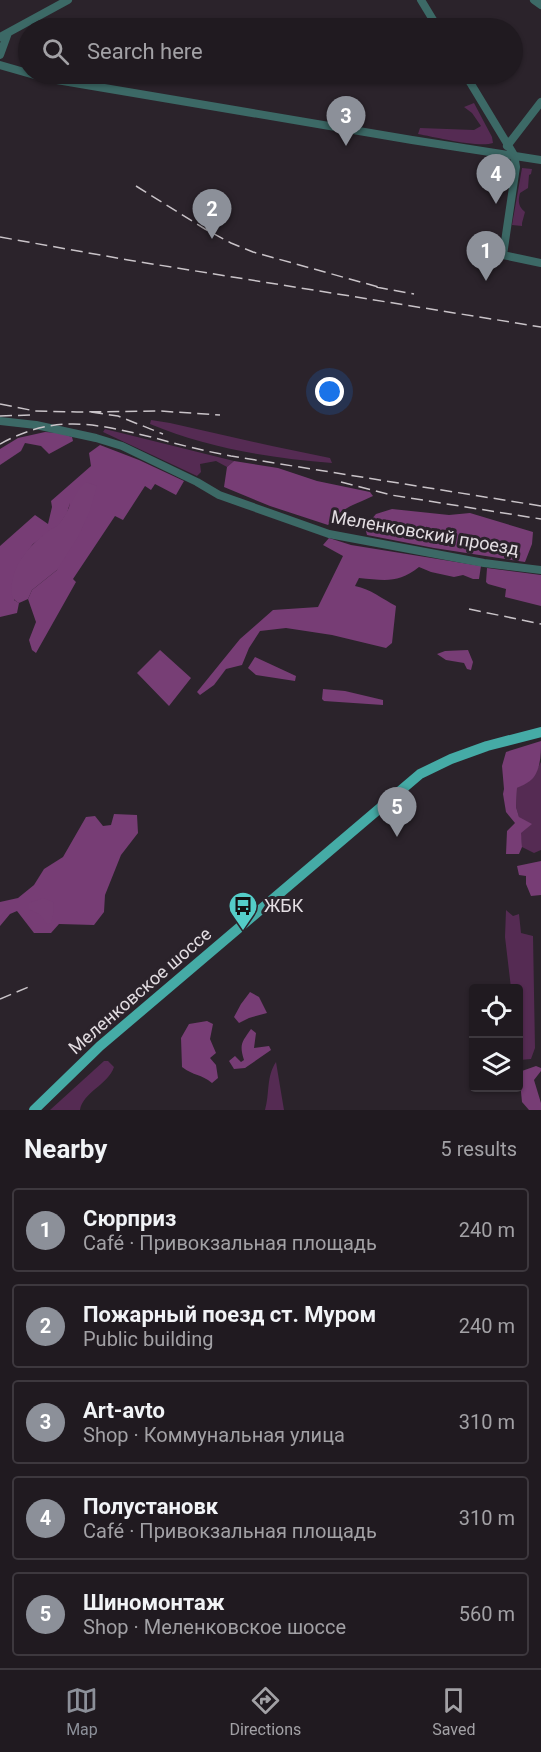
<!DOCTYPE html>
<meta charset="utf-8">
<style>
body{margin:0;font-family:Roboto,sans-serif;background:#2d272d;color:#f1f3f6}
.controls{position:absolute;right:18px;bottom:18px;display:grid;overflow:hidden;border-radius:6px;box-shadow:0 2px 4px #0004}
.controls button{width:54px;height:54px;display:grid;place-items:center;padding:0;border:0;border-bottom:2px solid #3d383e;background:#201a20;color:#f1f3f6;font:30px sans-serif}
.you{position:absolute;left:330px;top:392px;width:21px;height:21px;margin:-15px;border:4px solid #fff;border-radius:50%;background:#1a73e8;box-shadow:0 0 0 9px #1a73e833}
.badge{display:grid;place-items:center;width:39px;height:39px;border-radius:50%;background:#8c9099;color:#fff;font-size:20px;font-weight:700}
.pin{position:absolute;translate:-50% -50px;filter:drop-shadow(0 2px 3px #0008)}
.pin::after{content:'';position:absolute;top:32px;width:21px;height:18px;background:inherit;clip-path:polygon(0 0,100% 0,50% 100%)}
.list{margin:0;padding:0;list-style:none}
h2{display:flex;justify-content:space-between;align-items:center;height:78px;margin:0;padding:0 24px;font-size:26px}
h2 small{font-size:20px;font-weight:400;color:#a2a1a5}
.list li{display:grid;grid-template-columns:39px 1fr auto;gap:18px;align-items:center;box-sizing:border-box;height:84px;margin:0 12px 12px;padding:0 12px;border:2px solid #3d383e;border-radius:6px}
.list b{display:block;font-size:22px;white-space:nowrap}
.list p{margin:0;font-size:20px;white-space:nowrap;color:#a2a1a5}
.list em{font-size:20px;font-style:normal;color:#a2a1a5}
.icon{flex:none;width:33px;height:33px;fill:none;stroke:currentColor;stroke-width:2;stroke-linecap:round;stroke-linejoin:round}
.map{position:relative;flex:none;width:541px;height:1110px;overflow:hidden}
.search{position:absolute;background:#201a20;box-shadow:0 2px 4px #0004;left:18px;right:18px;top:18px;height:66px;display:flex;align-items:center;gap:15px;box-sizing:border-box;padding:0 21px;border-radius:33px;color:#a2a1a5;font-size:22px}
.sheet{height:558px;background:#201a20}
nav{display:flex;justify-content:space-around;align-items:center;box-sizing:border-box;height:84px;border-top:2px solid #3d383e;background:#201a20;font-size:16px;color:#a2a1a5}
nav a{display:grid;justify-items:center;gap:3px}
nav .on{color:#8c9099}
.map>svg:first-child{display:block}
.green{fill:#552b53}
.forest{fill:#773d75}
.water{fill:#773e75}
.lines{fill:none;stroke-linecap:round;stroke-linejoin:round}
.minor{stroke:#3c6966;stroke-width:8}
.major{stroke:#45aba6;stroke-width:10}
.rail{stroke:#c9c3c8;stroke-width:1.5;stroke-dasharray:12 6;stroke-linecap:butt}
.labels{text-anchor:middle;stroke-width:6;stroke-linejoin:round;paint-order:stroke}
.street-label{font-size:18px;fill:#e3dde2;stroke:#2b232b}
.poi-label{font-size:18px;fill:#e3dde2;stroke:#2b232b;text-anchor:start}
</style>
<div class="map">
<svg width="541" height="1110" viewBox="0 0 541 1110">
<rect width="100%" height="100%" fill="#2b232b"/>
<path class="green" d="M474 103 492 137 493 143C479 148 435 137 418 134L420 128 474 130 481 126 472 113 464 107Z
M522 168 532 169 531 174 529 175 528 188 520 193C518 201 518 206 525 212L522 223V226L512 225Z
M151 420 170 423 272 446 330 458 332 463C270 458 207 448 150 424Z
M105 429 234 461 227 467 216 461 200 464 201 472 197 476 103 432Z
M541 762V850L534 853 522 847 519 817 516 807 517 788 531 780Z
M506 910 513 916 519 914 521 933 533 936 535 1048 531 1059 520 1060 518 1047V988H511L505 937Z
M104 1061H108L114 1067C108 1085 83 1092 80 1110H50Z
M276 1062 284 1110H265C270 1093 266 1077 276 1062Z"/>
<path class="forest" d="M45 432 60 433 72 437 73 441 49 454 41 446 25 443 21 451 0 465V449L18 438Z
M100 445 139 460 184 481 176 495 155 484 151 490 145 486 123 520 115 516 73 579 76 582 36 653 32 650 29 640 36 622 28 599 32 590 57 570 70 503 67 513 59 525 33 544 21 560 14 600 19 603 17 613 0 617V546L35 515 48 524 52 507 51 501 91 466 89 453Z
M234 461 278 468 317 481 370 492 373 496C351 507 345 505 328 525L270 506 224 487 227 467Z
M392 509 449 515 470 513 533 532 532 544 525 562 434 548 367 535 365 527 376 514Z
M329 538 351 545 481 566 479 579H473L463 575 454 577 431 572 419 567C398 584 384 580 359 578L355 586C371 589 382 599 396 606L392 643 386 648 332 635 286 628 260 631 249 648 242 665 226 669 214 685 200 695 197 692 240 639 273 610 318 607 343 556 323 545Z
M487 568 541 575V606L505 597 506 589 488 584 486 582Z
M468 650 473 662 471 670 467 669 464 663 446 660 437 654 445 651Z
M255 657 296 676 295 681 256 675 248 668Z
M323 689 345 691 383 700V705L324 701 322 699Z
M541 741C541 754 541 772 530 781 526 784 521 786 517 788L516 807 519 817 532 824 521 833 522 847 519 854H506L507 831 515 823 506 812 503 794 504 789 502 766 506 752Z
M114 814 137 815 138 833 121 855 105 895 104 912 94 925 59 924 51 933H34L17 911 10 914 0 926V902L18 898 34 885 44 869 63 857 86 817 95 816 103 826 111 825Z
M541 861V895L531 896 526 884V876L519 875 517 866Z
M250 992 259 997 267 1013 249 1018 239 1023 234 1017 241 1004Z
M207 1021 213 1024 210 1039 216 1053 210 1058 216 1065 218 1078 212 1083C201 1074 194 1076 182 1067L181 1038 189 1024Z
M251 1029 256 1033 254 1048 269 1046 271 1050 245 1068 234 1069 229 1061 235 1056 241 1062 244 1060C239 1044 242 1042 251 1029Z
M536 1066 541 1068V1071L534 1080 541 1103V1110H529L522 1102 519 1072Z"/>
<path class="water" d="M86 482 97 486 90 511 78 537 57 570 32 590 28 599 19 603C10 598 11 592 12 583 15 562 30 545 46 533 51 529 57 527 61 521 71 508 73 493 86 482Z
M160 650 191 678 169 706 137 673Z
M43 898 53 902 54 911 51 923 47 924 40 915 29 909V903Z"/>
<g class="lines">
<path class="minor" d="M421 0 438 28
M534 0 541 5
M0 37 68 0
M0 55 8 33
M0 65 45 78 412 140 541 160
M465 74 514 155 516 167 503 255 541 263
M507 146 541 102
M0 421 36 425 96 438 122 446 197 482 219 495 329 534 484 563 541 570"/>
<path class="major" d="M34 1110 100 1046 420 774 451 759 487 746 541 732"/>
<path class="rail" d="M136 186 205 229 231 243 253 252 382 288
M0 237 128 260 541 327
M376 287 414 294
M0 404 35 411 77 412 160 411 220 415
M91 412 118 416 163 434
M0 416 30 415
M0 444C55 414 93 423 151 437 177 444 204 451 231 456L541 506
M341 482 391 495 541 519
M469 609 541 624
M0 999 31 986"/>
</g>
<defs>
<g id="bus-pin" transform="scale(1.5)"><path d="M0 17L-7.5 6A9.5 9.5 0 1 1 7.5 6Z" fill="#54cdc8" stroke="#2b232b"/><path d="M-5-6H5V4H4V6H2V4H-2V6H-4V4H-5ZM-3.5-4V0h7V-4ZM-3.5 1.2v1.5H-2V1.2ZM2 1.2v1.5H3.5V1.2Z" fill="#111"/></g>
</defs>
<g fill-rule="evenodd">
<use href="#bus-pin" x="243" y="906"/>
</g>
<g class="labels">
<g class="street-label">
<text transform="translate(425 533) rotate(10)" y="6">Меленковский проезд</text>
<text transform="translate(140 991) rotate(-41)" y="6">Меленковское шоссе</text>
</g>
<g class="poi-label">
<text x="264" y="912">ЖБК</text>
</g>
</g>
</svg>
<div class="controls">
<button><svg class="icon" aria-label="locate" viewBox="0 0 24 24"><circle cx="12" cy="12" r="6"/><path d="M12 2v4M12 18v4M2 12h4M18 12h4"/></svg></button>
<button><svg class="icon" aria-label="layers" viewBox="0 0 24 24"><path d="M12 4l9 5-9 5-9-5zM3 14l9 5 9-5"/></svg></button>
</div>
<div class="you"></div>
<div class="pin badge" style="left:486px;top:281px">1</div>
<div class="pin badge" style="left:212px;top:239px">2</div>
<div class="pin badge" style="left:346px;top:146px">3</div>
<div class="pin badge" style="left:496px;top:204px">4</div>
<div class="pin badge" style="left:397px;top:837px">5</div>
<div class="search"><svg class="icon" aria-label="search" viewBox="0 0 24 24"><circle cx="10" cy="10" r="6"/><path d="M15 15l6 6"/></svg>Search here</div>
</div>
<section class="sheet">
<h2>Nearby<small>5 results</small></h2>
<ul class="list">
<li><span class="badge">1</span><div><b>Сюрприз</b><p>Café · Привокзальная площадь</p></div><em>240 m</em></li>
<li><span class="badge">2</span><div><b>Пожарный поезд ст. Муром</b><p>Public building</p></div><em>240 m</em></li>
<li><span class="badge">3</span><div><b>Art-avto</b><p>Shop · Коммунальная улица</p></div><em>310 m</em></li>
<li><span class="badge">4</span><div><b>Полустановк</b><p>Café · Привокзальная площадь</p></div><em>310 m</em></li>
<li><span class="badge">5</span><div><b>Шиномонтаж</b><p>Shop · Меленковское шоссе</p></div><em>560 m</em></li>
</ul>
</section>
<nav>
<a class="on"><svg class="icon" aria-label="map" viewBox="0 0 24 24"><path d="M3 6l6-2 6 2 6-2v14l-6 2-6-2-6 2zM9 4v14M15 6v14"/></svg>Map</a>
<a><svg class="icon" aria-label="directions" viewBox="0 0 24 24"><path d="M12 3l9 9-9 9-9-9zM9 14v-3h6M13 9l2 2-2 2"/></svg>Directions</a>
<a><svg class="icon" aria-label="saved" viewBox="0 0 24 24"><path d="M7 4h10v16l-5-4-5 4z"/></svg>Saved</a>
</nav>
